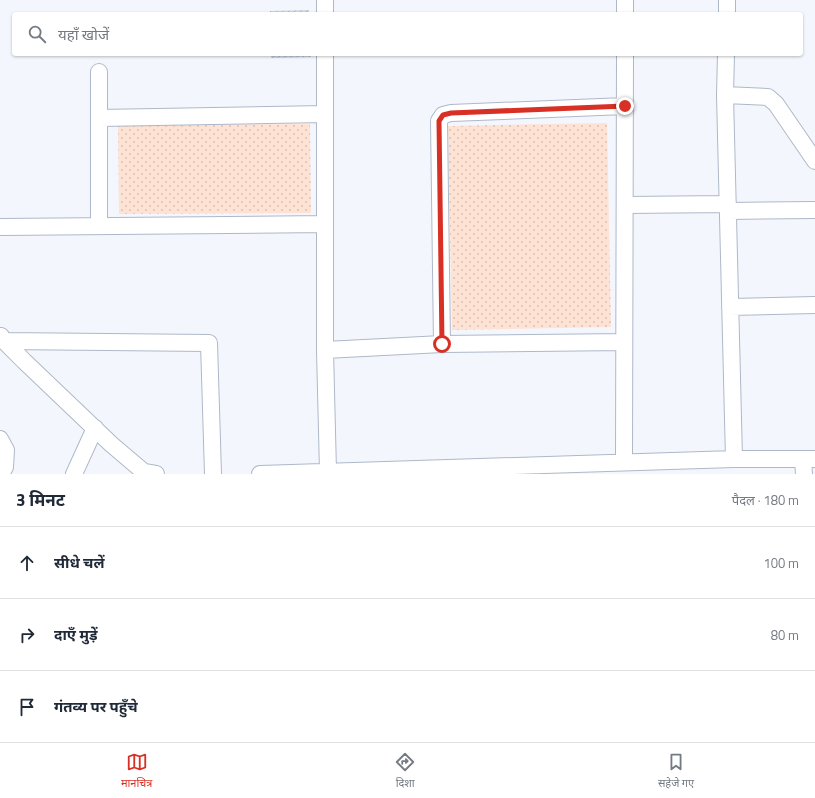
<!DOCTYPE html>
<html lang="hi">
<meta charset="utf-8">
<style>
body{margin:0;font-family:"Titillium Web","Noto Sans Devanagari",sans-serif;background:#f2f2f3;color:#1f2937}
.stop{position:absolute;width:12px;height:12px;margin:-9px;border:3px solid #d93025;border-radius:50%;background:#fff}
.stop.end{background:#d93025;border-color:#fff;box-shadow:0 1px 4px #0008}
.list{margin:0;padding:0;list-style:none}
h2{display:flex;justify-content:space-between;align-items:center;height:52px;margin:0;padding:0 16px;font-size:17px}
h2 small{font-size:13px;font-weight:400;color:#747a83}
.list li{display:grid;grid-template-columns:26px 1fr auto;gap:12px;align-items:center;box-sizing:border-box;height:72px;padding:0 16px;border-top:1px solid #e0e1e3}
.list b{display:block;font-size:15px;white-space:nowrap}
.list em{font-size:13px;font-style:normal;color:#747a83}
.icon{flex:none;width:22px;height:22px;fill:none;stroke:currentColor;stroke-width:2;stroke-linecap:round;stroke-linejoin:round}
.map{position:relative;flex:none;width:815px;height:474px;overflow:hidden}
.search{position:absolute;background:#fff;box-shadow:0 1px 3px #0004;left:12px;right:12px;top:12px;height:44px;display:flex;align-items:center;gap:10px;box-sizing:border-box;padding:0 14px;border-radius:4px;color:#747a83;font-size:15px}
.sheet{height:268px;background:#fff}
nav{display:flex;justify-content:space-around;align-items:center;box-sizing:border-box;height:56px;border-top:1px solid #e0e1e3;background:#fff;font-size:11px;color:#747a83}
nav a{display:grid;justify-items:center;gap:2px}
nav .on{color:#d93025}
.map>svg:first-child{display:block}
.park{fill:url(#park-dots)}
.building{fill:url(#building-hatch)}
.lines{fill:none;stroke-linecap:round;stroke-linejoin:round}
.minor-casing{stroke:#afb8c8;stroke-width:18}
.minor{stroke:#fff;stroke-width:16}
.route{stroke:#d93025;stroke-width:5}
</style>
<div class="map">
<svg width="815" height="474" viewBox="0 0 815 474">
<defs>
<pattern id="park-dots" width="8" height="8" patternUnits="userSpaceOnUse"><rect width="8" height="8" fill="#fee2d4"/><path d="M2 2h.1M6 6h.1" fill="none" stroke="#d8c1b5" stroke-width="1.8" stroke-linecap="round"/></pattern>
<pattern id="building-hatch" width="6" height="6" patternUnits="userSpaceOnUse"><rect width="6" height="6" fill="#ced8e7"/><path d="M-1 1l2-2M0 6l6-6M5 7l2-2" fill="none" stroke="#b0b8c5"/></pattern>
</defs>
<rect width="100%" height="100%" fill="#f3f7fd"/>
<path class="park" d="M607 123 611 327 452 330 448 126Z
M310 124 311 213 119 214 118 125Z"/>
<path class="building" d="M309 10V14H270V11Z
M271 54H311V57L271 58Z
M443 54H460V56L443 55Z"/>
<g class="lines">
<g class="minor-casing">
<path id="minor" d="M325 0V14
M625 14V0
M727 14V0
M325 54V350L328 472
M726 54 725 95 734 459
M99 72V226
M725 95 768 97 776 104 815 161
M99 118 325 114
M625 205 728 204
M728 211 815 210
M0 227 325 224
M730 307 815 305
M1 336 4 341 24 361 111 444 144 472 156 474
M4 341 209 343 213 474
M624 342 442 344 439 121 443 115 451 113 625 106
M325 350 442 344
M0 439 6 450 5 467 1 474
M803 459 804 474
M624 462 625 54
M74 474 95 428
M260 474 734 459H815"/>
</g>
<use href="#minor" class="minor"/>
</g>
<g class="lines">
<path class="route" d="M442 344 439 121 443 115 451 113 625 106"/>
</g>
</svg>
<div class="stop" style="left:442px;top:344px"></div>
<div class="stop end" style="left:625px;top:106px"></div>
<div class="search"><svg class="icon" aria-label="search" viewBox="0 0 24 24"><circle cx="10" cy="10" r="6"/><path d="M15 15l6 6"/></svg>यहाँ खोजें</div>
</div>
<section class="sheet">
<h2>3 मिनट<small>पैदल · 180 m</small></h2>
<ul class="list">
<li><svg class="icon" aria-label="ahead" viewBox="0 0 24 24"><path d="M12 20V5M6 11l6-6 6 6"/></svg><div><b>सीधे चलें</b></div><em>100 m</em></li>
<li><svg class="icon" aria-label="right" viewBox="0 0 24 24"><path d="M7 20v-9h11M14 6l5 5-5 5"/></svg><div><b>दाएँ मुड़ें</b></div><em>80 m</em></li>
<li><svg class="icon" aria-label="arrive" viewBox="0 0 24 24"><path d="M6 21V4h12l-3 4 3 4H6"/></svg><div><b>गंतव्य पर पहुँचे</b></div></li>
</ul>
</section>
<nav>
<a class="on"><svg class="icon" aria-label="map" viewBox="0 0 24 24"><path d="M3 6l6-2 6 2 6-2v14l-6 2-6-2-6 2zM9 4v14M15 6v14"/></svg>मानचित्र</a>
<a><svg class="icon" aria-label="directions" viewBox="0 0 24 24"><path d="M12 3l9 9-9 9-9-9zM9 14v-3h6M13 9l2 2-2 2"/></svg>दिशा</a>
<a><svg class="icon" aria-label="saved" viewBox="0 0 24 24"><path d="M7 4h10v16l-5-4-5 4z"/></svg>सहेजे गए</a>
</nav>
